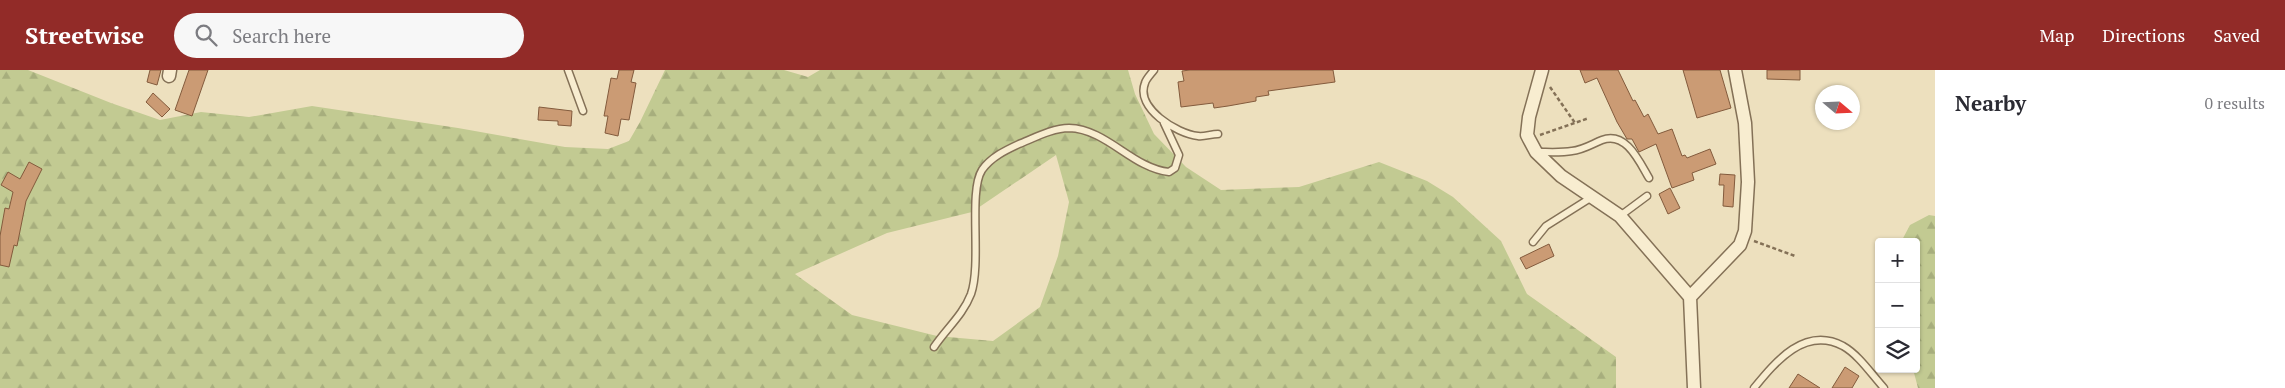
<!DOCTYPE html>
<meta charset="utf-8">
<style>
body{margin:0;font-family:"PT Serif",serif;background:#f7f7f7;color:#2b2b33}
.controls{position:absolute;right:15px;bottom:15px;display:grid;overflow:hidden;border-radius:5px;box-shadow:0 1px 4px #0004}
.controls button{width:45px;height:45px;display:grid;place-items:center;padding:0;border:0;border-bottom:1px solid #e1e1e2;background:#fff;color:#2b2b33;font:25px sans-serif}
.compass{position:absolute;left:1815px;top:15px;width:45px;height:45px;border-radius:50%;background:#fff;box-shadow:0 1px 4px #0004;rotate:109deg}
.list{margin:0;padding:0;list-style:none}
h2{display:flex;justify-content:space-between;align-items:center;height:65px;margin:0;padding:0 20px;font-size:21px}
h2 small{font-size:16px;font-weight:400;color:#7c7c81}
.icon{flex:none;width:28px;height:28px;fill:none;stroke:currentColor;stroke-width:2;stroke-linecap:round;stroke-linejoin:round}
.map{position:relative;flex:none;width:1935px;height:318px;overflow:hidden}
header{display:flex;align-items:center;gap:30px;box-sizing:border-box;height:70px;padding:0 25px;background:#922b28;color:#fff}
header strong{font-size:24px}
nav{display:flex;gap:28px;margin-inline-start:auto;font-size:18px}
.search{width:350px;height:45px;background:#f7f7f7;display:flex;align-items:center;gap:12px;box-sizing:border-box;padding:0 18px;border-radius:28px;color:#7c7c81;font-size:19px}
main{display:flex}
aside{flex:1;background:#fff}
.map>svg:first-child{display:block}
.forest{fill:url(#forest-firs);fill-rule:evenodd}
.building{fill:#cb9b74;stroke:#835b3d}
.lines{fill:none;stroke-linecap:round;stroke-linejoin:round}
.lane-casing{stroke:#847157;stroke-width:9}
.street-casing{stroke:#847157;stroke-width:15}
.path{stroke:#847157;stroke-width:2.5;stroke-dasharray:4 2.5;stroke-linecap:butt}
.lane{stroke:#f8edd0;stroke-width:6}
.street{stroke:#f8edd0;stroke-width:12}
</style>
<header>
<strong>Streetwise</strong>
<div class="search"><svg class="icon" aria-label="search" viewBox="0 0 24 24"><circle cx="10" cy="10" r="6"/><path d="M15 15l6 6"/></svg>Search here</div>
<nav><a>Map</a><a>Directions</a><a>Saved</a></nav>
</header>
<main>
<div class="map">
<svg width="1935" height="318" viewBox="0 0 1935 318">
<defs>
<pattern id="forest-firs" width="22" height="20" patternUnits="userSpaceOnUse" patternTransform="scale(1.25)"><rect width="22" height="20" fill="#c2ca92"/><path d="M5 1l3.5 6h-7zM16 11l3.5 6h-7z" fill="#a7ae7d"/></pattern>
</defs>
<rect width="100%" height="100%" fill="#ede0be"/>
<path class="forest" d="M0 0H28L111 33 160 50 201 42 249 47 312 36 458 58 565 77 608 79 629 71 640 52 665 0H784L808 7 820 0H1128L1135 24 1154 64 1186 97 1221 120 1299 117 1379 92 1427 111 1453 127 1501 171 1527 224 1616 287V318H0ZM1056 85 1069 132 1058 186 1040 237 993 271 937 266 852 245 795 204 887 163 972 142Z
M1929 145 1935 146V318H1918L1913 299H1916V172H1901L1910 155Z"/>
<path class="building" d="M150 0H161L157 15 147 12Z
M189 0H208L192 46 175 40Z
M619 0H634L631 12 636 13 629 50 621 49 618 66 605 63 608 46H604L611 8 617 9Z
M1190 0H1333L1335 12 1268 21 1269 25 1256 27V31L1228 36 1214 38 1213 33 1181 37 1178 12 1184 11 1182 1Z
M1580 0H1618L1633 31 1635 30 1644 47 1648 44 1658 64 1672 59 1682 86 1685 85 1687 88 1710 79 1716 94 1692 103 1694 110 1672 118 1656 74 1639 82 1632 69H1627L1617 52 1597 8 1585 13Z
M1683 0H1720L1731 38 1697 48Z
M1767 0H1800V10L1767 9Z
M153 23 170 39 162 47 146 32Z
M539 37 572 41 571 56 558 55V51L538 50Z
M29 92 42 99 26 131 17 176 14 175 9 197 0 195V166L5 138 9 139 13 122 1 115 8 102 20 109Z
M1720 104 1735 105 1733 137 1723 136 1724 115H1719Z
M1670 118 1680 138 1668 144 1659 124Z
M1549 174 1554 186 1526 199 1520 188Z
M1845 297 1859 306 1852 318H1832Z
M1798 304 1820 318H1789Z"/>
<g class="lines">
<g class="lane-casing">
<path id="lane" d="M568 0 583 41
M1154 0C1151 4 1146 9 1145 13 1135 38 1177 64 1198 66 1204 67 1211 64 1218 64
M1537 82C1548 82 1561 83 1572 81 1583 80 1592 74 1602 70 1626 61 1639 91 1649 108
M1620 146 1647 126
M1533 172 1546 156 1592 127
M934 277C946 259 963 245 971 224 982 192 968 122 982 100 991 87 1006 80 1019 74 1034 68 1053 58 1069 58 1107 59 1132 98 1169 102L1175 98 1179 85 1164 53
M1754 318C1776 291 1805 256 1843 276 1859 285 1872 305 1884 318"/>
</g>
<g class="street-casing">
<path id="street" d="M1542 0 1529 47 1527 65 1529 69 1536 82 1561 106 1620 146 1690 227 1694 318
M169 6 170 0
M1690 227 1740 175 1745 161 1748 112 1745 53 1735 0"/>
</g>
<path class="path" d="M1550 17 1575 53
M1540 65 1589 48
M1754 171 1795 186"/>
<use href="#lane" class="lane"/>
<use href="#street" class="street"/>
</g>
</svg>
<div class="controls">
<button>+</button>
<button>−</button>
<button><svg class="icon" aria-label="layers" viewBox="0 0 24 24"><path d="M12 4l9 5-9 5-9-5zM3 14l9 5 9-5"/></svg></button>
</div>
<svg class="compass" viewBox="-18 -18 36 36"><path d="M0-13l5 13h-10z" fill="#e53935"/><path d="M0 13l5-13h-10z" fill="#7c7c81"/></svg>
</div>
<aside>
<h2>Nearby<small>0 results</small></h2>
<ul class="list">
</ul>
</aside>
</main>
